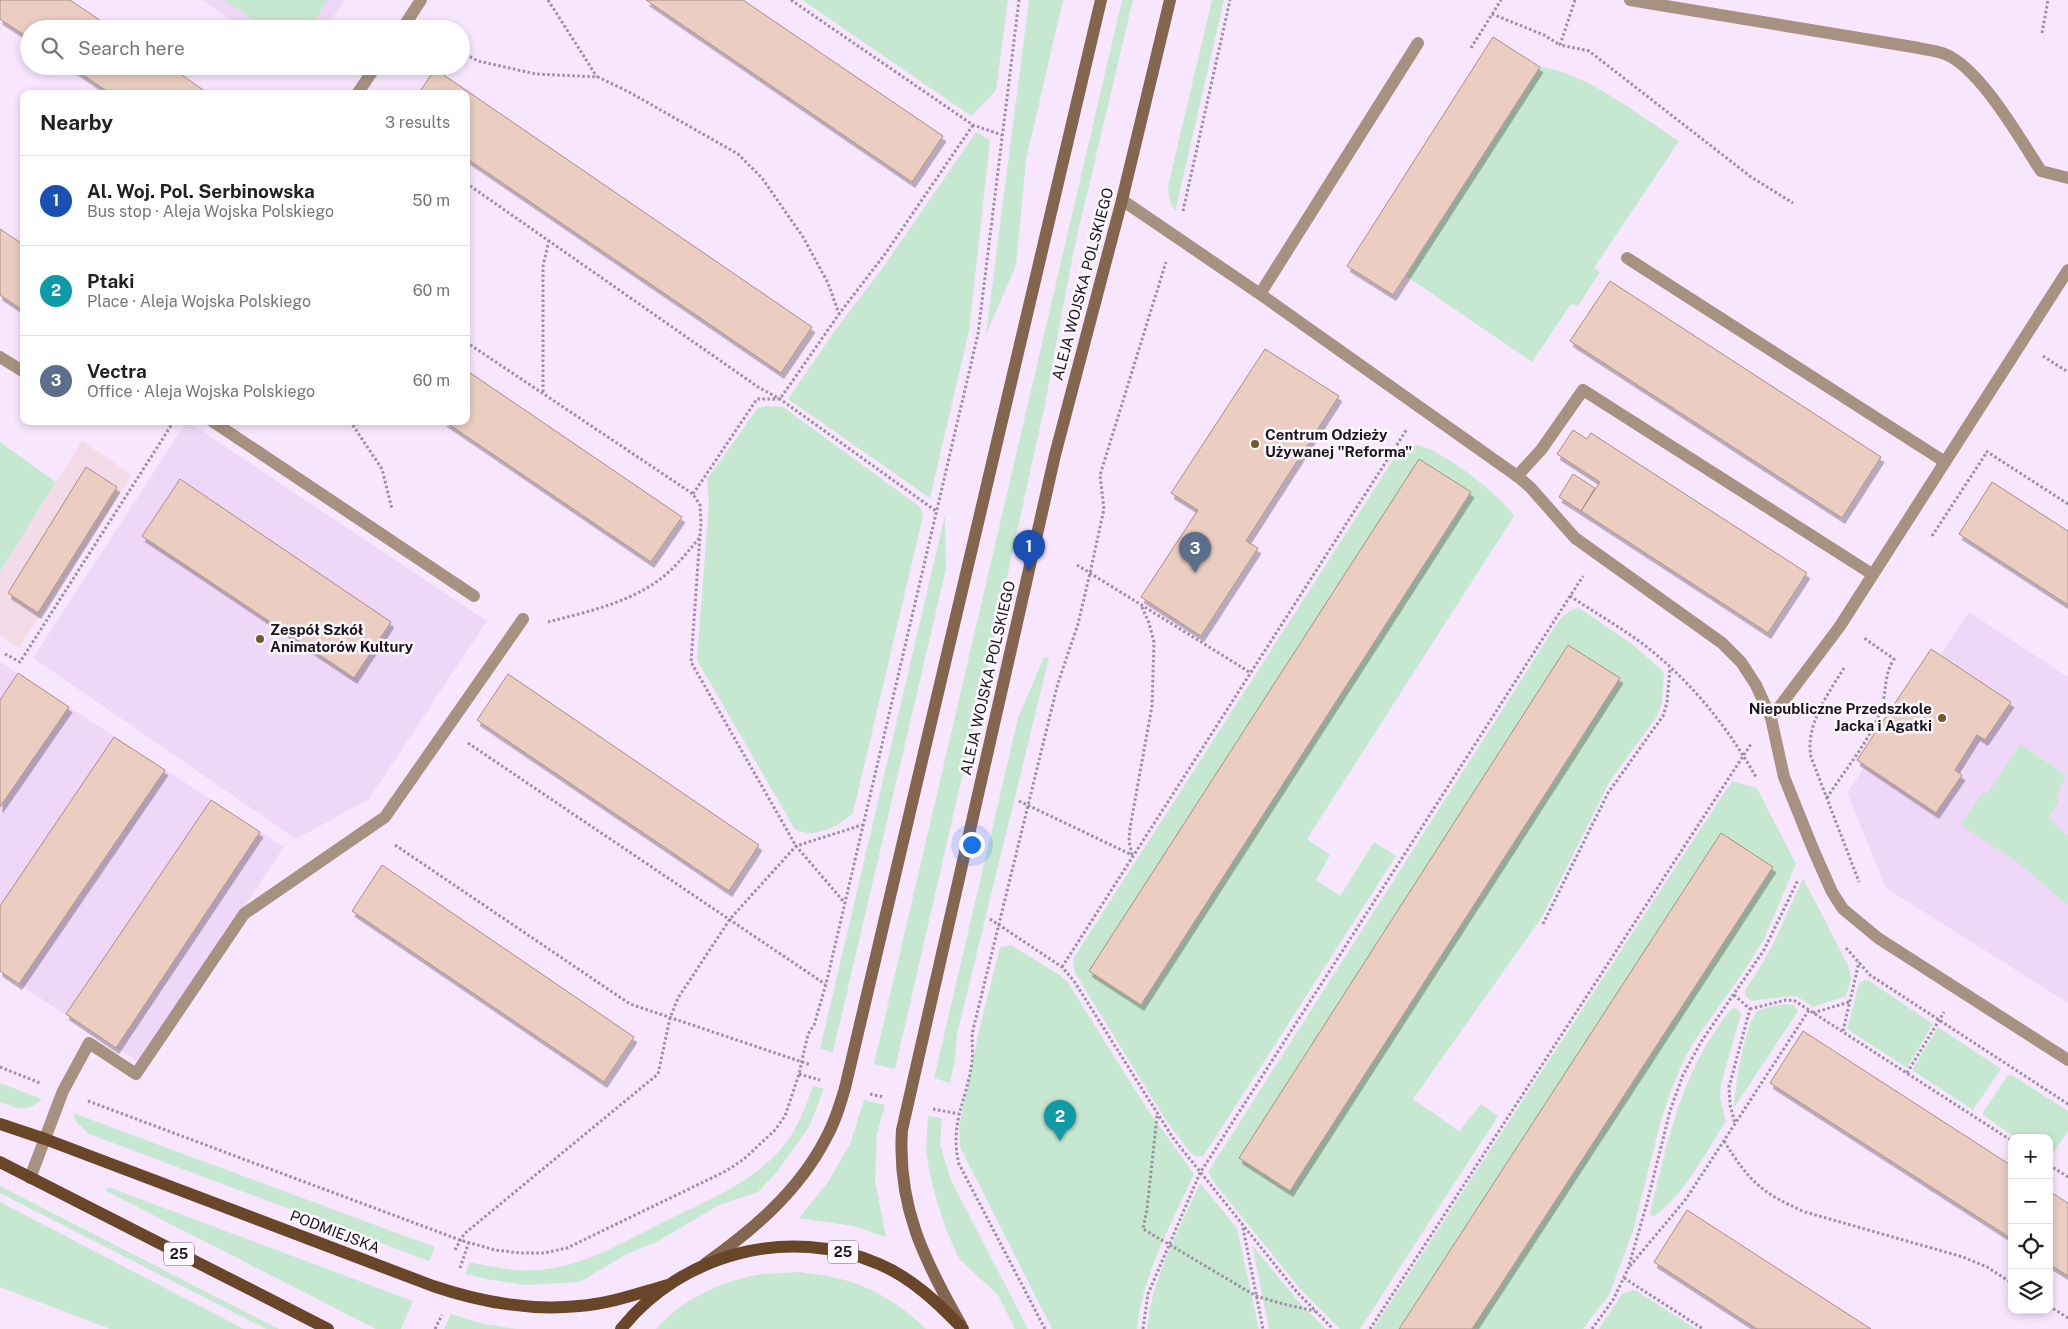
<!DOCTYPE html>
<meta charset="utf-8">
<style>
body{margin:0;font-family:"Public Sans",sans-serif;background:#f2f2f2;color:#222}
.controls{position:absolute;right:15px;bottom:15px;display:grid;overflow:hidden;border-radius:10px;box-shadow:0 2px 8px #0003}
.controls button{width:45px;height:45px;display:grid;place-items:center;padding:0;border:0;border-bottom:1px solid #e0e0e0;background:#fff;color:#222;font:25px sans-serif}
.you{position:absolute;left:971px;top:844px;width:18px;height:18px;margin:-12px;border:4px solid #fff;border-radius:50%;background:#1a73e8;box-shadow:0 0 0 8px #1a73e833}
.badge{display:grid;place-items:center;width:32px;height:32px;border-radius:50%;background:#75582c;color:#fff;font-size:16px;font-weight:700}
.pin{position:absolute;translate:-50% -41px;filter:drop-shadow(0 1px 2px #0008)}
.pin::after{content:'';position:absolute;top:26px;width:18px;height:15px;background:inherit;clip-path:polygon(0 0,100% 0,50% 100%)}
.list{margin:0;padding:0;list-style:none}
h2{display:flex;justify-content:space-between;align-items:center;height:65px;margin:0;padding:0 20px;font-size:21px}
h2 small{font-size:16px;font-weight:400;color:#767676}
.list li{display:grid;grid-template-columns:32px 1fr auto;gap:15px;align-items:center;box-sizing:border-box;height:90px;padding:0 20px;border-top:1px solid #e0e0e0}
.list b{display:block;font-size:19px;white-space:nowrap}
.list p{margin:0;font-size:16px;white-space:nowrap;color:#767676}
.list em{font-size:16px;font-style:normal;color:#767676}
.icon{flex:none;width:28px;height:28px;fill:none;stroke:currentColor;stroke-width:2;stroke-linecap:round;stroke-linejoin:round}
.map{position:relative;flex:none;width:2068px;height:1329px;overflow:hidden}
.search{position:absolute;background:#fff;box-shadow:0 2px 8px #0003;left:20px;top:20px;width:450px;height:55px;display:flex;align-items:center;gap:12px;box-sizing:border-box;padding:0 18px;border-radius:28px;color:#767676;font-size:19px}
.panel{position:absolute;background:#fff;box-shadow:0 2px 8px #0003;left:20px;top:90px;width:450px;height:335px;border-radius:10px}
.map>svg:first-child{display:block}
.commercial{fill:#f3dce8}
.built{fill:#efd8f7}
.green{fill:#c7e8d0}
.building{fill:#ebcdc1;stroke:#aa8e83;filter:url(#shadow)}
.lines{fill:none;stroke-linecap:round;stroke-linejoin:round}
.path{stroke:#9c8fa1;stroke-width:3;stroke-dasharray:2.5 2.5;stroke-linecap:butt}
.service{stroke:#a79181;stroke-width:12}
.minor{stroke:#a79181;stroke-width:12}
.secondary{stroke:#84654e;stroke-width:12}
.primary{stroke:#6a4629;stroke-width:12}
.poi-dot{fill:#75582c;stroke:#fdf9fe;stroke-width:2}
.labels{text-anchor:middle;stroke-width:5;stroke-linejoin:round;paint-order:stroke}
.shield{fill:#fdf9fe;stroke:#605a62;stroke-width:1}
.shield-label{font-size:14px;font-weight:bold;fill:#1d161f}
.street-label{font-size:15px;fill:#1d161f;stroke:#fdf9fe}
.poi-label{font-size:15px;font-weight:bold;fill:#1d161f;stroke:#fdf9fe;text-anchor:start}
</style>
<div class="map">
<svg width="2068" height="1329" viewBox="0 0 2068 1329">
<defs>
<filter id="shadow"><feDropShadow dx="3" dy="5.5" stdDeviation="0" flood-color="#0004"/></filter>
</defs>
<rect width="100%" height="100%" fill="#f8e6ff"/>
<path class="commercial" d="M82 441 132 475 19 648 0 635V572Z"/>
<path class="built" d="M202 0H345L325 29H245Z
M187 421 487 621 369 799 296 839 33 658Z
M1969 612 2068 677V1003L1886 888 1847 793 1865 766 1857 760 1931 649 1940 655Z
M0 662 284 847 140 1063 0 972Z"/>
<path class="green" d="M224 0H328L309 29H267Z
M802 0H1008L996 91 971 116Z
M1029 0H1063L1026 160 1016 266 986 334Z
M1122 0H1133L1074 249 1045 404 988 664 895 1069 874 1064Z
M1212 0H1224L1175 212 1169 198 1168 186Z
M1540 67C1584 71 1641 117 1679 141L1594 268 1600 272 1578 306 1571 304 1532 362 1406 276Z
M976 132 990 140 969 331 930 498 788 399 834 332 884 266Z
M766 406 783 407 920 507 923 516 853 813C840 826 810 841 794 828L697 660 709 503 707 479 758 408Z
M0 442 56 482 0 572Z
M1418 445C1442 450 1501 495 1514 516L1307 839 1330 855 1316 880 1340 896 1374 842 1396 856 1206 1152 1203 1156H1195L1188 1150 1163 1116 1075 973 1073 959 1393 460 1406 448Z
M945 515 946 569 833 1052 820 1049Z
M1579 608 1632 644 1664 672 1662 704 1655 719 1610 781 1542 917 1413 1099 1459 1131 1481 1104 1498 1116 1360 1329H1340L1302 1291 1215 1184 1208 1172 1546 641C1554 629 1562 610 1579 608Z
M1044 657 1049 658 957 1034 955 1060 950 1083 934 1078 1018 718Z
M2020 744 2066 775 2058 793V803L2048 818 2068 836V905L2017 862 1961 825 1983 792 1987 794Z
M1732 781 1757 788 1796 864 1764 939 1744 971 1693 1043 1681 1066 1669 1096 1660 1124 1633 1231 1609 1295 1583 1329H1373Z
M1803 878 1848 965 1851 979 1846 996 1813 1007 1798 997 1791 996 1751 1001 1745 995V991L1773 945Z
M1011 945 1061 976 1067 981 1144 1104 1194 1174C1172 1223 1142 1275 1137 1329H1052L960 1147 959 1127 979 1031 1000 947Z
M1865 980H1868L1933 1024 1907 1068 1847 1029 1858 987 1859 983Z
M1785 1004 1794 1005 1798 1011 1734 1108C1734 1092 1745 1020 1758 1011 1765 1007 1777 1006 1785 1004Z
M1733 1008 1738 1009 1741 1014 1721 1084 1720 1097 1726 1121C1708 1149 1680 1202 1652 1217L1650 1213C1666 1150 1678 1084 1716 1030 1721 1023 1726 1013 1733 1008Z
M1938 1027 2001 1069 1973 1110 1912 1070Z
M2008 1075H2012L2068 1111V1131L2049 1159V1138H2016L1983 1115V1112Z
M0 1083 42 1099C27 1113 18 1109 0 1102Z
M813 1086 824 1089 809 1127 777 1172 758 1192 719 1205 658 1241 625 1255 580 1282 525 1285 487 1279 465 1274 470 1262C493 1267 515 1272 538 1270 582 1267 622 1243 661 1223 704 1202 754 1183 785 1144 798 1127 806 1106 813 1086Z
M864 1100 885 1105 877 1134 875 1181 886 1237 853 1226 799 1218 828 1182 850 1144Z
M73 1113 435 1247 429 1261 89 1134 76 1122Z
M928 1116 942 1118 940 1144 951 1180 1028 1329H1015L998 1295 959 1259 948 1234 937 1202 930 1175 926 1151Z
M1200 1183 1237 1228 1259 1329H1147C1151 1279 1180 1228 1200 1183Z
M0 1186 279 1329H266L0 1193Z
M108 1187 413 1301 401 1329H376L106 1191Z
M0 1202 244 1329H110L0 1287Z
M1252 1245 1298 1301 1326 1329H1269Z
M799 1272C812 1274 825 1275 837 1278 871 1286 902 1305 926 1329H656C680 1301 720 1281 757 1275 770 1273 785 1273 799 1272Z
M1633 1290 1637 1291 1696 1329H1599L1622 1294Z
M451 1314 484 1324 517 1329H444Z"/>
<path class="building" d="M0 0H70L113 29H29V38L0 19Z
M646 0H743L943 136 912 182Z
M1493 37 1540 67 1393 295 1347 266Z
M70 66H169L209 94H111Z
M435 69 812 327 781 373 466 158V94H418Z
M0 229 24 245V311L0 295Z
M1610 281 1881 457 1842 518 1570 341Z
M1265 349 1339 396 1246 541 1258 548 1201 636 1141 597 1198 510 1171 493Z
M466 370 682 517 651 562 444 421H466Z
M1573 430 1587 439 1591 433 1807 573 1768 633 1581 511 1600 482 1557 454Z
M1419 459 1471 492 1141 1005 1089 971Z
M86 467 117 487 38 613 8 593Z
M1573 474 1595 488 1581 511 1559 497Z
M180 479 391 622 354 678 142 536Z
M1992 482 2068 531V605L1959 534Z
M1568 645 1620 678 1290 1191 1239 1158Z
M1931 649 2011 702 1985 740 1977 735 1955 770 1962 775 1936 813 1857 760Z
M18 673 69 707 0 807V700Z
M508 674 759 845 729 891 477 720Z
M114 737 165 770 19 984 0 971V906Z
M211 800 260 832 116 1048 66 1014Z
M1721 833 1773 867 1472 1329H1399Z
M382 865 634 1037 604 1082 352 911Z
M1803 1031 2012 1166V1239L1770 1083Z
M2049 1191 2068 1203V1276L2049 1264Z
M1687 1210 1871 1329H1757L1654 1262Z"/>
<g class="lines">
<path class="path" d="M548 0 597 77
M791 0 973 125 1002 135
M1575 0 1560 45 1589 51 1751 177 1793 203
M1492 14 1544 35 1560 45
M2042 33 2048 0
M1471 48 1501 0
M461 52 478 61 536 74 598 77 629 92 738 154 762 178 803 237 828 283 839 314
M466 183 758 387 780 399 936 511
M1183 211 1230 0
M466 342 693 494 700 505 701 522 691 662 796 846 844 902
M2043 356 2068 372
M543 392V266L549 240
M350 421 382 469 392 509
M1986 451 2068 504
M693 494 757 399H780L839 314 885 254 973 125
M1932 536 1987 452
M1077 565 1251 673
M1570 596C1594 612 1620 627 1643 644 1690 680 1727 726 1756 777
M548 622C590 611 639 601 672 569 682 559 691 548 700 537
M5 654 20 662 174 421
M1844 668C1828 694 1805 725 1811 757L1859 882
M468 743 825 984
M1827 798C1844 771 1867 744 1879 715 1888 695 1882 678 1894 659L1864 638
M1019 801 1132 855
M395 845 630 1004 811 1065
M1132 855 1129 841 1130 828 1152 706 1154 642 1149 623 1141 605
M990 919 1062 967 1074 981 1173 1138 1296 1291 1333 1329
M1543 924 1608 793 1663 716 1667 702 1670 669
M1846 948 1870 975 2068 1104
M1062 967 1407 429
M1734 995 1750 1009 1729 1087 1730 1105 1735 1123
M1750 1009 1786 1000 1795 1001 2012 1141
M1813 1013 1849 1002
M1843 1031 1859 962
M0 1067 40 1083
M1907 1073 1944 1012
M799 1074 820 1080
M870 1094 883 1097
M88 1101 460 1240 495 1250 521 1253H544L567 1248 726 1171 744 1159 775 1130 785 1116 799 1074 808 1034 814 1025 826 984 978 334 1019 0
M933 1109 959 1114
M1157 1116 1147 1209 1143 1229 1256 1296 1283 1304 1315 1311
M1724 1141C1749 1181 1761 1193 1805 1212L1963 1257 1987 1267 2012 1283
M2049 1165 2068 1177
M1243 1228 1263 1329
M455 1250 464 1234 658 1074 670 1018 678 998 730 919 796 846 862 825
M1630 1266 1686 1199 1809 1010
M460 1268 469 1242
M1624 1278 1703 1329
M2049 1306 2068 1318
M435 1329 442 1315
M1045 1329 959 1164C949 1123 967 1100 972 1062 973 1053 972 1043 972 1034L1058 683 1078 624 1090 573 1104 509 1100 475 1166 262
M1143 1329 1148 1294 1200 1173 1583 576
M1370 1329 1751 744
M1592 1329 1613 1300 1628 1269 1647 1203 1670 1111 1683 1075 1701 1042 1764 950 1798 880"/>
<path class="service" d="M1630 0 1919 48C1927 50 1937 51 1945 54 1980 68 2020 139 2041 171L2068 178
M1627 258 1945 462
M1517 476 1541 450 1583 390 1872 574"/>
<path class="minor" d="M402 29 421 0
M357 94 376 66
M1122 200 1260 294 1517 476 1530 487 1575 538 1722 643 1741 662 1756 685 1771 718 1784 777 1813 849 1832 892 1843 909 1878 938 2068 1060
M1260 294 1418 43
M0 357 24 372
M212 421 474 596
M1771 718 1840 626 2068 270
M30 1178 63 1091 89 1043 136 1074 244 914 385 817 523 619"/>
<path class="secondary" d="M705 1264C753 1230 799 1191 826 1138 835 1122 840 1105 845 1088L1101 0
M961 1325C924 1260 897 1206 902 1130L1055 455 1122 200 1170 0"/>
<path class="primary" d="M0 1124 45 1139 433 1286C480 1302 530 1311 579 1306 610 1304 639 1293 668 1285
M0 1162 328 1329
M621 1329C682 1253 789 1225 879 1264 912 1278 938 1303 963 1329"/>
</g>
<g class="poi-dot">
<circle cx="1255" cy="444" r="5"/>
<circle cx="260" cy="639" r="5"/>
<circle cx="1942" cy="718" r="5"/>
</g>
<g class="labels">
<g class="shield">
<rect x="828" y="1240.5" width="30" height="23" rx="4"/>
<rect x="164" y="1242.5" width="30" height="23" rx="4"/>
</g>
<g class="shield-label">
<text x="843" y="1257">25</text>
<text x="179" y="1259">25</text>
</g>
<g class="street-label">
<text transform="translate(1083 284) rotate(-75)" y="5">ALEJA WOJSKA POLSKIEGO</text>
<text transform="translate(988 678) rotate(-77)" y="5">ALEJA WOJSKA POLSKIEGO</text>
<text transform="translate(335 1232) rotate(21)" y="5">PODMIEJSKA</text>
</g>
<g class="poi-label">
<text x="1265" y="440">Centrum Odzieży<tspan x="1265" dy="17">Używanej "Reforma"</tspan></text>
<text x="270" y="635">Zespół Szkół<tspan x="270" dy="17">Animatorów Kultury</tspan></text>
<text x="1932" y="714" text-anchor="end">Niepubliczne Przedszkole<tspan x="1932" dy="17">Jacka i Agatki</tspan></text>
</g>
</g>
</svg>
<div class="controls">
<button>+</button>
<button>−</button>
<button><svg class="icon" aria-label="locate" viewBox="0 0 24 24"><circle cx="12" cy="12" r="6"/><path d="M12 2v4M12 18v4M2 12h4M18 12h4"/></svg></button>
<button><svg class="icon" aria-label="layers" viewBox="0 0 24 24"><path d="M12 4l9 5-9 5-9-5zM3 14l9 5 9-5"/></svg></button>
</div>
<div class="you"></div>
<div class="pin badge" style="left:1029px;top:571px;background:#1a4fb4">1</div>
<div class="pin badge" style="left:1060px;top:1141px;background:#0f9aa8">2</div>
<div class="pin badge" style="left:1195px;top:573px;background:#5c6f8a">3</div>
<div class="search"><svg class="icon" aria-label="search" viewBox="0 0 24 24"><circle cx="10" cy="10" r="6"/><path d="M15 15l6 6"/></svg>Search here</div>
<section class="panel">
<h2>Nearby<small>3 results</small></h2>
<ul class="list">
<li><span class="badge" style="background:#1a4fb4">1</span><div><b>Al. Woj. Pol. Serbinowska</b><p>Bus stop · Aleja Wojska Polskiego</p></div><em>50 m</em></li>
<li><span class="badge" style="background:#0f9aa8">2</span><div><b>Ptaki</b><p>Place · Aleja Wojska Polskiego</p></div><em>60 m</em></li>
<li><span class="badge" style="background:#5c6f8a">3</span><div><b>Vectra</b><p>Office · Aleja Wojska Polskiego</p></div><em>60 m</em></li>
</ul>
</section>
</div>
